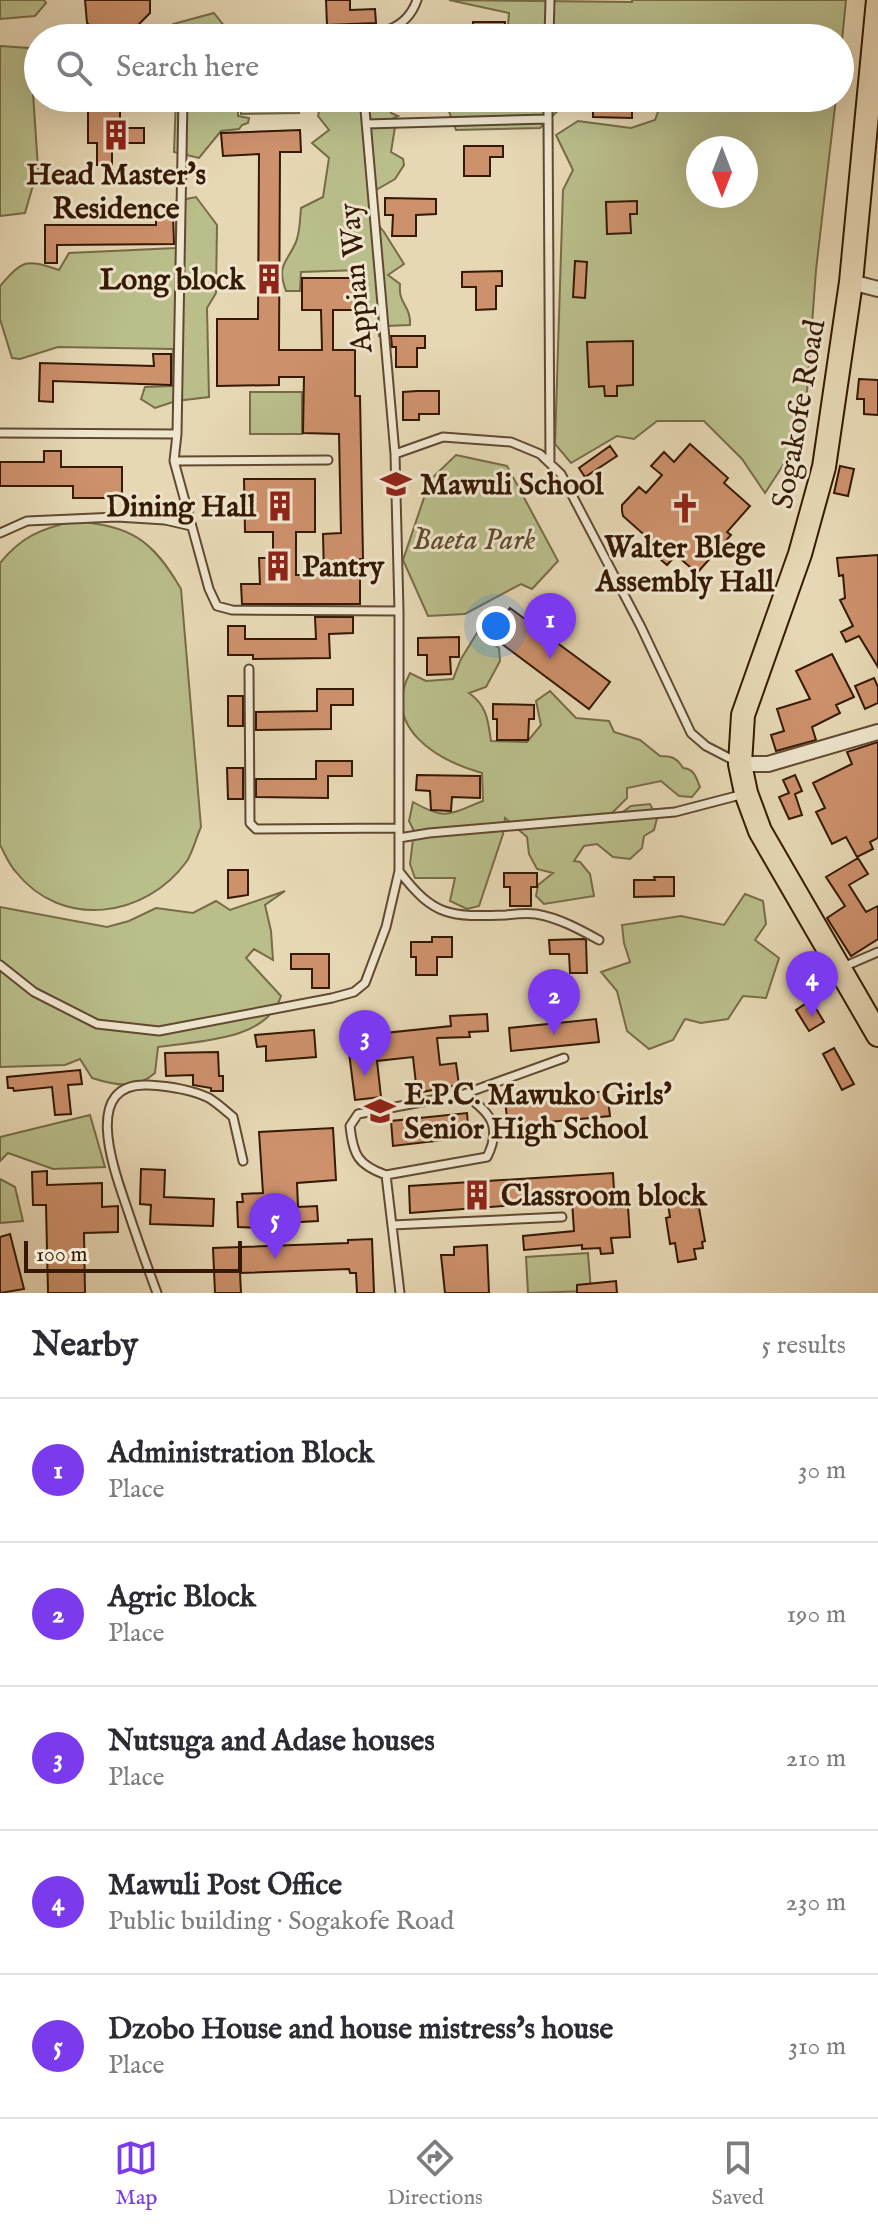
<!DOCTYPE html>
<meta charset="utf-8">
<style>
body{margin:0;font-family:"IM FELL English",serif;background:#f7f7f7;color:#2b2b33}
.compass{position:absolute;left:686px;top:136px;width:72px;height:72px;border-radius:50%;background:#fff;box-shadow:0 8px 32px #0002;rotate:180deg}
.scale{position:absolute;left:24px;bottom:20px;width:218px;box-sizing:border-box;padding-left:8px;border:4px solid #351903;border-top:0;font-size:22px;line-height:28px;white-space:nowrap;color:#351903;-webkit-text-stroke:6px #efe6cf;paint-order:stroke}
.you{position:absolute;left:496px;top:626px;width:28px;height:28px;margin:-20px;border:6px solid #fff;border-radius:50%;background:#1a73e8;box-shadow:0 0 0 12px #1a73e833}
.badge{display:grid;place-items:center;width:52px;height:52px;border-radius:50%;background:#7c3aed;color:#fff;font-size:26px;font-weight:700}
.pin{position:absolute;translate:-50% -66px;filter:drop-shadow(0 2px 4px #0008)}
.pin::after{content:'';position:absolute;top:42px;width:28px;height:24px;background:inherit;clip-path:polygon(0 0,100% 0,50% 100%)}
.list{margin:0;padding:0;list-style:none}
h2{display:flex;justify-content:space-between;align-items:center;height:104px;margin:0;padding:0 32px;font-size:34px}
h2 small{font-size:26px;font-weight:400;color:#7c7c81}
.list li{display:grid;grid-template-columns:52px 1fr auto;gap:24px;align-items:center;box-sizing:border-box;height:144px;padding:0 32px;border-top:2px solid #e1e1e2}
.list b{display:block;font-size:30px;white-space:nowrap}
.list p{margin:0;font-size:26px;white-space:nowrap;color:#7c7c81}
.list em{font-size:26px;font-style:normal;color:#7c7c81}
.icon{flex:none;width:44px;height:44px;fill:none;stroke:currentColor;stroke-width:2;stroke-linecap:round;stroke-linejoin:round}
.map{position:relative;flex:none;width:878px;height:1293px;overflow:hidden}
.search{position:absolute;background:#fff;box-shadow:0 8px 32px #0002;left:24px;right:24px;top:24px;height:88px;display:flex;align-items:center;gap:20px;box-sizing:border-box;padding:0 28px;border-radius:44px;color:#7c7c81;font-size:30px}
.sheet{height:824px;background:#fff}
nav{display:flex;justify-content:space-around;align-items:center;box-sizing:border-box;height:112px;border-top:2px solid #e1e1e2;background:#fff;font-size:22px;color:#7c7c81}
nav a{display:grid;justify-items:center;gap:4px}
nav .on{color:#7c3aed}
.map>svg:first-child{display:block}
.green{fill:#b9be8b;stroke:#776c47;stroke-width:2;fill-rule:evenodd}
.building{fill:#cd916c;stroke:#351903;stroke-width:2}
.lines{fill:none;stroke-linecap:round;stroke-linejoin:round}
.lane-casing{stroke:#624930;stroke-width:11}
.street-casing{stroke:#624930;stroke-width:18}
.primary-casing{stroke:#351903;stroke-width:26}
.lane{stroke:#efe6cf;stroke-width:7}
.street{stroke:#efe6cf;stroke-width:14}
.primary{stroke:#e7d8b5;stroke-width:22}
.labels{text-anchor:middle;stroke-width:6;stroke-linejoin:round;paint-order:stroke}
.poi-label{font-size:30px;font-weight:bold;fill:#351903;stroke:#efe6cf;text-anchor:start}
.street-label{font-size:30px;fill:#351903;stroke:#efe6cf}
.park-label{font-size:30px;font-style:italic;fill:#5d4b2c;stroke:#efe6cf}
</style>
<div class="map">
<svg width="878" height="1293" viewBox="0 0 878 1293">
<rect width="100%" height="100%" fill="#e7d8b5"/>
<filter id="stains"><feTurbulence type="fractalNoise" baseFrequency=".0025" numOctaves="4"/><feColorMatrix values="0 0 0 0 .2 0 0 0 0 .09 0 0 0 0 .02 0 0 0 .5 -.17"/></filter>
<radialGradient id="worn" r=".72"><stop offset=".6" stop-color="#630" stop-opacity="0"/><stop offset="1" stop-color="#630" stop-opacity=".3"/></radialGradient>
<path class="green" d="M0 0H44L46 3 35 16 0 19Z
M449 0 632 2V0H846L840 61V38H507L509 13Z
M214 13 225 27 222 38H168L173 24Z
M0 46 30 48 38 168 25 213 0 216Z
M176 98H231L238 106V116L249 118 248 123 242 125 239 129 221 131 199 158 174 152Z
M241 98H299V113L241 114Z
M322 98H382L389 102 391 113 398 116 390 120 395 127 391 152 403 159 404 165 395 179 376 190 372 217 384 232 404 264 388 275 400 284C398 305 411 305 410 325L387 326V336H379L378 312 361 308 360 270 301 272 300 291H286C276 264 287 263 296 242 300 232 300 219 301 208L323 197 329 158 312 143 329 130 318 116Z
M444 98H571L540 128 456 130Z
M663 98H836L816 270 804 433 765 493 742 459 704 421H657L634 439 617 436 571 463 555 444 563 190 573 170 556 135 578 121 631 128 655 120ZM698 148H746V196H698Z
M196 197 217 225 216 293 207 308 209 397 176 401 155 408 141 399 145 387 173 386V349L58 347 20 359 12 358 0 319V286C24 259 25 259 59 270L69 253 176 248V201Z
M250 392H302V434H250Z
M456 455 507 466 558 561 532 589 521 584 465 614 428 616 403 560 430 480Z
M74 521C131 526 152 539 181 589L201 827C196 838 193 851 187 861 146 918 62 930 16 872 9 865 5 854 0 845V563C22 536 41 529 74 521Z
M477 633 499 648 500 661 486 687 469 693C487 706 488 720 491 741L527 742 541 725 536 701 550 691 576 718 609 721 614 732 640 740 660 756C672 756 677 758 683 768 695 769 696 778 700 787L692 797 679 796 661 781 627 788V798L613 812 617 816 631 806 650 804 657 818 654 830 644 836 642 848 630 859 613 857 597 844 584 846 574 861 580 862 590 874 594 896 544 904 536 896 538 885 553 873 537 869 529 854 527 837 505 818 503 834 479 906 467 909 450 901 455 878H415L410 864 414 831 409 821 413 802C446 821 449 814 483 801L482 773C436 760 381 727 410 673L426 681 453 679 461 659Z
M285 891 265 905 271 931 273 960 254 949 246 958 281 996C267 1041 198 1041 158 1047L155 1073C136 1090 114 1085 92 1078L80 1059 65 1065 0 1067V907L107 927 129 921 156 908 193 913 216 901 230 910Z
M745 894 763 901 766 924 755 940 779 958 766 998 743 996 728 1019 701 1023 685 1019 673 1040 649 1049 627 1031 617 991 601 972 630 962 624 943 622 925 681 916 724 925Z
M90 1115 105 1167 53 1169 8 1153 0 1161V1137Z
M0 1179 15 1187 23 1221 0 1223Z
M588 1253 591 1291 528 1293 526 1257Z"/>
<path class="building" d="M85 0H150V13L133 30V38H103L87 23Z
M326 0H350V10L375 9 376 23 327 25Z
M473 22H505V33H473Z
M597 98H632V118L593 117V104H597Z
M88 108H120V128H144V143H112V165H97V143H88Z
M300 130 301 152H280L279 350H322L321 310H302V278H356V310H333V350H355V396H360L363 559H360V604H242L241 584H260L259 558H273V532H245L244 479H315V532H296V575H324L323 534 341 533 339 434 303 433 304 377H279V385L217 386V319H258L259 154 223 156 221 133Z
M464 146H503V157H490V176H464Z
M385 198 436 199V214L416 215V236H392L393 215H385Z
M637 201V214H630L631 233 607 234 606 202Z
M156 214H173L174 244 57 245V263H45V225H156Z
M575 261 587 262 585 298 573 297Z
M502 271V286H496V309L476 310V287H462V272Z
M391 336H425V348H417V367H396V347H392Z
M633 341V385L617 386V396H605L604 386 589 387 587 342Z
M153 354H171V385L53 381V402L39 401 40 363 154 366Z
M859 379 878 380V415L864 414V399H857Z
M417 391H439V414H419V420H403V392Z
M690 444 728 478 724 483 750 506 727 532 731 535 697 573 676 555 667 565 653 553 658 547 623 516 622 511V505L639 487 646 493 662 475 651 466 664 452 674 462Z
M610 446 617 456 585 477 579 468Z
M44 451H61V467H122V498H73V486H0V462H44Z
M840 466 854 469 848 496 834 493Z
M878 555V667L859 636 846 642 841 632 853 626 840 600 845 598 843 575 839 576 837 558Z
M510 608 610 682 589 709 490 635Z
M315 617H353V633L329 634 330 658 253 659V655H228V626H245V639H316Z
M459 637V657H450L451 674 427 675V655H418V638Z
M832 654 854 697 836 705 840 713 812 727 816 740 776 751 771 735 784 731 777 709 810 699 796 671Z
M874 678 878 687V703L865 709 855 686Z
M317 689H353V705H331V729L256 730V712L317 711Z
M228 696H243V726H228Z
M493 704 534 705V719H529L528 740H497V719H493Z
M878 742V838L870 842 873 849 857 857 846 837 832 844 816 812 825 808 813 783 852 764 847 752Z
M316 761H352V776H328V798L256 797V779H316Z
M227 768H243V799H228Z
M417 775 480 776V798L452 797 451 811 431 810 430 791 416 790Z
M795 775 802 791 795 794 802 815 789 819 779 797 789 793 783 780Z
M858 858 868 874 849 885 866 912 878 906V939L851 956 827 918 845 906 826 877Z
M228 870H248V895L228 898Z
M504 873H537V887H531V906H510V887H504Z
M654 877H674V896L634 897V880H655Z
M432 937H452V957H437V975H416V957H411V942H432Z
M584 939 586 940 587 973H570L569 954H550L549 940Z
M291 954H329V988H312V969H291Z
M811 1000 824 1022 809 1031 796 1010Z
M487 1014 488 1031 469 1032 470 1037 437 1038 440 1065 456 1063 459 1085 417 1093 413 1057 377 1061 381 1097 355 1100 347 1037 451 1026 450 1016Z
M596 1019 599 1042 511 1051 509 1028Z
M314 1030 316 1057 266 1061V1046L257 1047 255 1035Z
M834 1048 854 1084 842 1090 823 1054Z
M218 1052 219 1076H223V1091H211V1088L193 1085V1075L166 1076 165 1053Z
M80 1070 82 1084 68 1085 71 1114 55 1115 52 1087 14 1091 13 1088H8L7 1077Z
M607 1091 610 1116 508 1126 505 1101Z
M467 1113 469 1137 393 1146 391 1121Z
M333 1128 336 1180 297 1183 298 1207 317 1206 318 1221 265 1224V1228L238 1227 237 1202H243L242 1194 263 1193 259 1132Z
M141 1169 165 1170 164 1197 214 1199 213 1226 150 1224 151 1205 140 1204Z
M47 1171V1185L102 1183V1207L118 1206V1232L84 1233 85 1293H48L46 1205H33L32 1172Z
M613 1173 615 1208 628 1207 630 1237 611 1238 613 1253 601 1254 600 1248 582 1249V1245L524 1250 523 1236 574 1231 572 1201 410 1213 409 1186Z
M685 1195 686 1204 695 1203 696 1208H699L705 1241 702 1242 703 1248 694 1249 696 1259 678 1262 675 1243 670 1244 666 1218 670 1217 667 1198Z
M10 1234 24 1289 0 1293V1237Z
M372 1239 374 1293H357L356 1273H350L349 1269 240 1273 241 1293H215L213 1248 348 1243V1240Z
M487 1245 489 1293H445L441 1255H454V1247Z
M616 1281 617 1293H577V1285Z"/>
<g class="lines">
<g class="lane-casing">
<path id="lane" d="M322 38C358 34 403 41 417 0
M549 38 550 0
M364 98 395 454
M548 119V98
M366 124 548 119 550 463
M0 433 177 434 174 461 209 589 217 606 232 610 399 611
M177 434 183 98
M174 461 328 460
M0 533 27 521 117 517 165 520 191 526
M249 669 250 823 256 829 399 828
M399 838 429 833 675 812 744 794
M399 871C434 917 450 917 506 915 515 914 527 913 536 914 559 918 579 929 599 940
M0 965 34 992 97 1024 159 1031 332 998 354 992 365 983 386 927 399 871V611L395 454 443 437 511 442 540 454 561 474 641 627 691 733 706 746 735 761
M843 967 878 952
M386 1175C358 1165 353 1155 350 1126L358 1114 464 1094
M392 1225 562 1217
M157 1293C147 1266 137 1238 128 1211 116 1175 79 1082 148 1085 167 1086 192 1090 209 1098 217 1103 226 1111 233 1117L243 1161
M400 1293 386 1175 487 1157C503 1125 489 1112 464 1094L564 1058"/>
</g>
<g class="street-casing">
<path id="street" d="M851 282 878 289
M740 764H768L878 732"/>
</g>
<g class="primary-casing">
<path id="primary" d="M878 0 851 282 824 467 800 554 743 715 740 764 746 793 760 831 878 1035"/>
</g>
<use href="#lane" class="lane"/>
<use href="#street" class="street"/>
<use href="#primary" class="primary"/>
</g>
<defs>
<g id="building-bare" transform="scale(2.4)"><path d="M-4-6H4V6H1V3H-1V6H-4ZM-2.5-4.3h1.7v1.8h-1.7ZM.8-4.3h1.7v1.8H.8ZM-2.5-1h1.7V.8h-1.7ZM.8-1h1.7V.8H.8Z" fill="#8f2418" stroke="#efe6cf" stroke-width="2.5" paint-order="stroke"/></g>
<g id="school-bare" transform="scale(2.4)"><path d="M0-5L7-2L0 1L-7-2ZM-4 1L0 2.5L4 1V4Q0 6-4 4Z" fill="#8f2418" stroke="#efe6cf" stroke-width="2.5" paint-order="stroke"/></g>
<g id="church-bare" transform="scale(2.4)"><path d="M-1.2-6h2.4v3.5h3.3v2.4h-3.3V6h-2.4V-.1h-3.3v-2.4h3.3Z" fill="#8f2418" stroke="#efe6cf" stroke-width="2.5" paint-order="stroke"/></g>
</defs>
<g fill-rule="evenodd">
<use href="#building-bare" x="116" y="135"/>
<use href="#building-bare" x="269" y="279"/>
<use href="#school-bare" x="396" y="484"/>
<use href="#building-bare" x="280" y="506"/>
<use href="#church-bare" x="685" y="508"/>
<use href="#building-bare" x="278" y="566"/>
<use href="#school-bare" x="380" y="1111"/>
<use href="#building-bare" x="477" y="1195"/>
</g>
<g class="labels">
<g class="poi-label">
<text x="116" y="184" text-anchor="middle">Head Master's<tspan x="116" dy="34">Residence</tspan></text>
<text x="245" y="289" text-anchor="end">Long block</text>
<text x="420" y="494">Mawuli School</text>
<text x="256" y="516" text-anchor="end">Dining Hall</text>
<text x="685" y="557" text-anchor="middle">Walter Blege<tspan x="685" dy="34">Assembly Hall</tspan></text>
<text x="302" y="576">Pantry</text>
<text x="404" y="1104">E.P.C. Mawuko Girls'<tspan x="404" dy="34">Senior High School</tspan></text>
<text x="501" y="1205">Classroom block</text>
</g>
<g class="street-label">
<text transform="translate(355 278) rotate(-95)" y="10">Appian Way</text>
<text transform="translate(798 414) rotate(-80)" y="10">Sogakofe Road</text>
</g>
<g class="park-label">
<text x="474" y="549">Baeta Park</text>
</g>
</g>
<rect width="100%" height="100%" filter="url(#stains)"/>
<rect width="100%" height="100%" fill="url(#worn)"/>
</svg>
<svg class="compass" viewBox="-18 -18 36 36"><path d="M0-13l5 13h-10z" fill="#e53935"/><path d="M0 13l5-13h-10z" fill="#7c7c81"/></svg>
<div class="scale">100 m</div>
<div class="you"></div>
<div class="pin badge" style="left:550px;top:659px">1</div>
<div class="pin badge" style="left:554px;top:1035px">2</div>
<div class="pin badge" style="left:365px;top:1076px">3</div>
<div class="pin badge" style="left:812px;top:1017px">4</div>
<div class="pin badge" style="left:275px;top:1259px">5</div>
<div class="search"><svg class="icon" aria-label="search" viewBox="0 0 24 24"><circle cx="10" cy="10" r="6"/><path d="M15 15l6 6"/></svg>Search here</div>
</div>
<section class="sheet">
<h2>Nearby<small>5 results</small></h2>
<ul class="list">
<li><span class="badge">1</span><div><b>Administration Block</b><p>Place</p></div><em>30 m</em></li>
<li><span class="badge">2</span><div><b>Agric Block</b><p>Place</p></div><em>190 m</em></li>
<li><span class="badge">3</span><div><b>Nutsuga and Adase houses</b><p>Place</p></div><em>210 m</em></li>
<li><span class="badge">4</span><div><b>Mawuli Post Office</b><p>Public building · Sogakofe Road</p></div><em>230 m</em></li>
<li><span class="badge">5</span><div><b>Dzobo House and house mistress's house</b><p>Place</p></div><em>310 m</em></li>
</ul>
</section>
<nav>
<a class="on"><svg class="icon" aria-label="map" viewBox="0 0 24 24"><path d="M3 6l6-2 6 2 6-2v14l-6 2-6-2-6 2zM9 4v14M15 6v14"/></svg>Map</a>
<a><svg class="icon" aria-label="directions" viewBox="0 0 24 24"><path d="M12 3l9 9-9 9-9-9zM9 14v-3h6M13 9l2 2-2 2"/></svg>Directions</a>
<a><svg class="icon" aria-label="saved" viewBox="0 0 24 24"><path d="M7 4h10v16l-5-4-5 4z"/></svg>Saved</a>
</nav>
